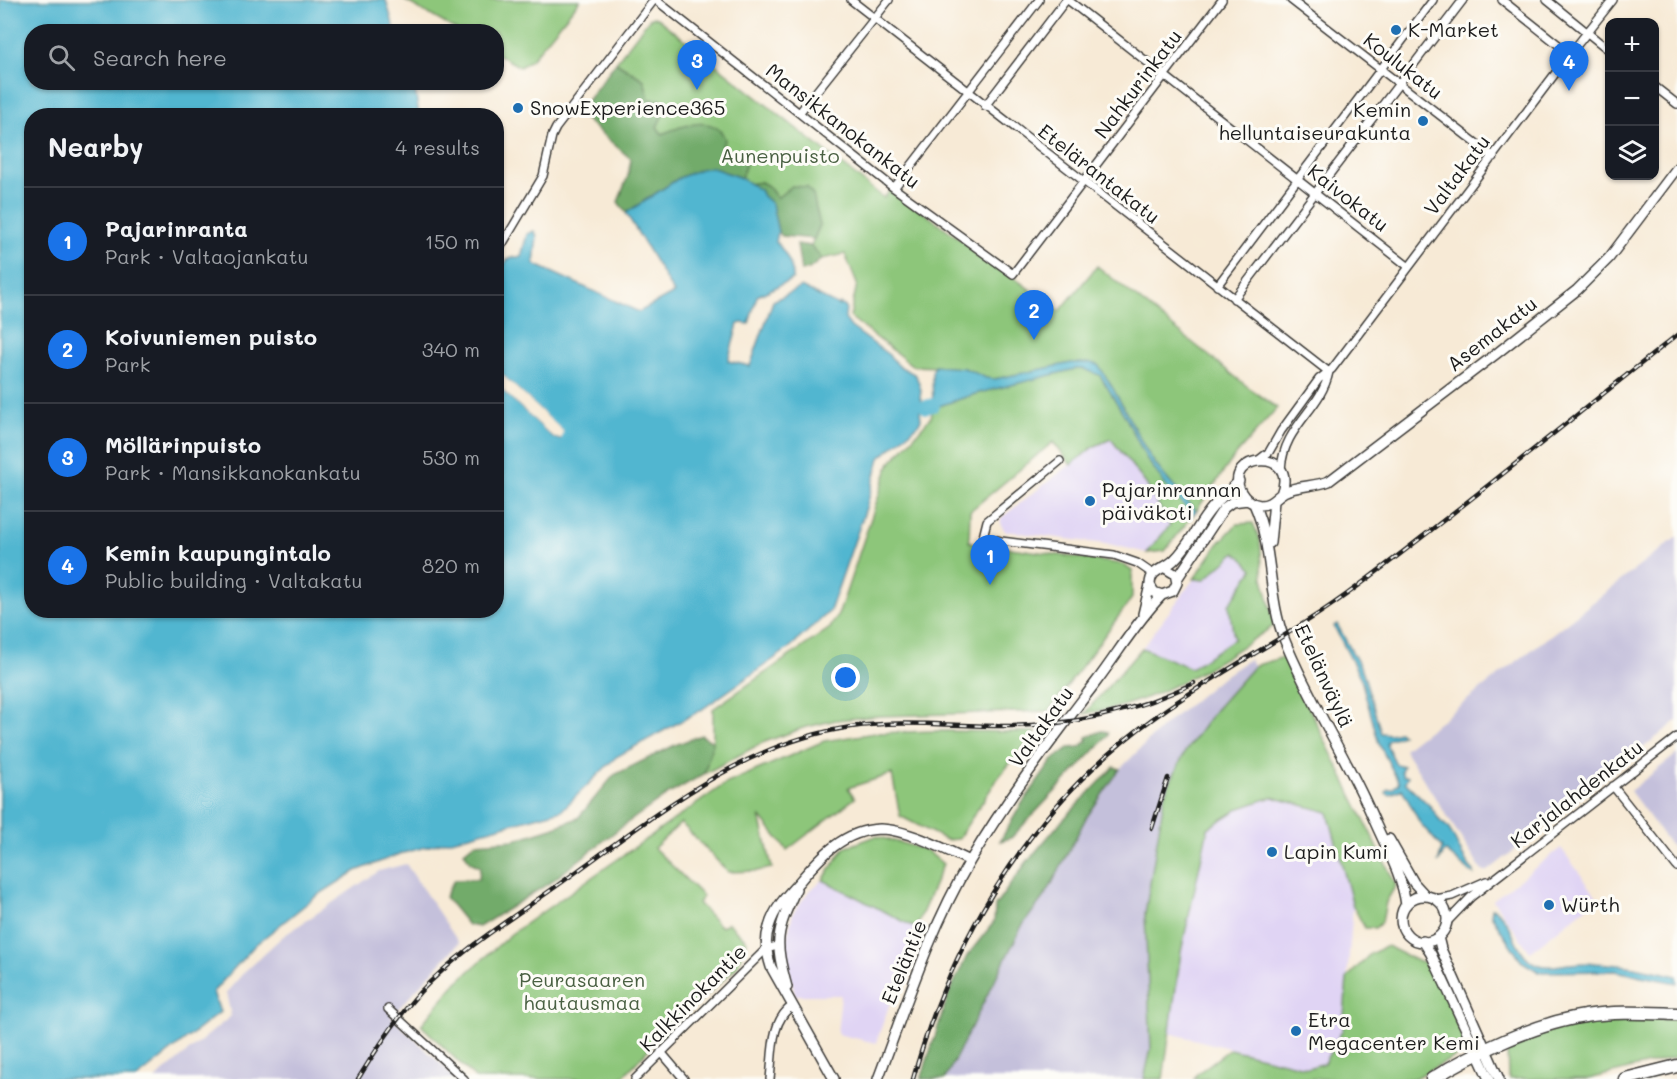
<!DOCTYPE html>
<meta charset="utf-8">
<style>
body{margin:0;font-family:Mali,sans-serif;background:#20242c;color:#f1f3f6}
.controls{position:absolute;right:18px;top:18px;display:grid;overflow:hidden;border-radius:12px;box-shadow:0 2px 4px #0004}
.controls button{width:54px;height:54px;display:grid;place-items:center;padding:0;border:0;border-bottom:2px solid #363941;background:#171b24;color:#f1f3f6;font:30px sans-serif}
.you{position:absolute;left:846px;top:678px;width:21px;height:21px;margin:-15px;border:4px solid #fff;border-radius:50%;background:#1a73e8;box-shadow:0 0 0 9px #1a73e833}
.badge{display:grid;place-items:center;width:39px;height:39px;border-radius:50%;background:#1a73e8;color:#fff;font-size:20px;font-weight:700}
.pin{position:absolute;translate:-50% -50px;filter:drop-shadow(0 2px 3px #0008)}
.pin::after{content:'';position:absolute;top:32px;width:21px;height:18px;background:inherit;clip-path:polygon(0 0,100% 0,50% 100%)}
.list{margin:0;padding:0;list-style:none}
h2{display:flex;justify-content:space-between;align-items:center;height:78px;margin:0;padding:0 24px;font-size:26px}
h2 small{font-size:20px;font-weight:400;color:#9ea1a6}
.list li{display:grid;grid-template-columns:39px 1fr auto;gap:18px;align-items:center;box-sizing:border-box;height:108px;padding:0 24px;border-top:2px solid #363941}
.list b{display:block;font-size:22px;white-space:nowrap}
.list p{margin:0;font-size:20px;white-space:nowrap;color:#9ea1a6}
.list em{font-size:20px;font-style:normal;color:#9ea1a6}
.icon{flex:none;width:33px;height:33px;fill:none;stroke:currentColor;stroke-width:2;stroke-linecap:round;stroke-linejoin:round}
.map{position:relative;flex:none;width:1677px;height:1079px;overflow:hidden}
.search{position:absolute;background:#171b24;box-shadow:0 2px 4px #0004;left:24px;top:24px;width:480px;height:66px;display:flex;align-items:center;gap:15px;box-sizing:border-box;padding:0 21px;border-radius:24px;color:#9ea1a6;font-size:22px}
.panel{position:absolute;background:#171b24;box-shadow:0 2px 4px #0004;left:24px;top:108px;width:480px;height:510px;border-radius:24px}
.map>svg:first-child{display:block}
.built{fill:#e0d4f4}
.industrial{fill:#c4c0db}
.green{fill:#8dc67a;stroke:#54714b;stroke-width:1.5}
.forest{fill:#72ab6a;stroke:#476443;stroke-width:1.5}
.water{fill:#51b6d0;stroke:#366976;stroke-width:1.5}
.pier{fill:#f7ead6}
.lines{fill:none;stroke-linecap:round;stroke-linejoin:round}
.river{stroke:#51b6d0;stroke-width:14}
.minor-casing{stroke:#3d3b38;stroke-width:10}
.secondary-casing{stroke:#3d3b38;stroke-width:12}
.motorway-casing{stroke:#3d3b38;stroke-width:15}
.minor{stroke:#fff;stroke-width:7}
.secondary{stroke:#fff;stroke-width:9}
.motorway{stroke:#fff;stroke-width:12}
.rail-casing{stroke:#1c1c1c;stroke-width:4.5}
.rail{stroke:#fdfcf7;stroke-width:2;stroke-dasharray:7;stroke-linecap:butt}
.poi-dot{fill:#1f6fb2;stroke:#fdfcf7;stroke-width:2}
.labels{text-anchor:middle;stroke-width:6;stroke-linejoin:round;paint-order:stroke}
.poi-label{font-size:20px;fill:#1c1c1c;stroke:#fdfcf7;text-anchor:start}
.street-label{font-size:20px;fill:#1c1c1c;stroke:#fdfcf7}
.park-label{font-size:20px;fill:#496042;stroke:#fdfcf7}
</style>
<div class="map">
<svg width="1677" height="1079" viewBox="0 0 1677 1079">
<rect width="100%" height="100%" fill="#fdfcf7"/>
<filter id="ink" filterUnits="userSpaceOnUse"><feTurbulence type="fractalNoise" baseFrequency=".0167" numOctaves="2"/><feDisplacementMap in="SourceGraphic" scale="12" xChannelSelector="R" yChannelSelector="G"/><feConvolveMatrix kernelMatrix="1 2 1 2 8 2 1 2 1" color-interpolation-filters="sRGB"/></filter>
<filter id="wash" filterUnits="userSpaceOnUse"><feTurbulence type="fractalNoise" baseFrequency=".008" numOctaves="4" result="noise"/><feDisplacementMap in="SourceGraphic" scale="24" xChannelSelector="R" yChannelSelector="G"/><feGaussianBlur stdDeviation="1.35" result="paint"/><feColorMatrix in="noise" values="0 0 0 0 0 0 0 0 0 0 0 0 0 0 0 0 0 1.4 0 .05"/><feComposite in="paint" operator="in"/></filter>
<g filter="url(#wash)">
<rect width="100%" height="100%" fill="#f7ead6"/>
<path class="built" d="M1111 439 1146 484 1170 525 1147 553 1113 545 1005 531 1001 525V518L1093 447Z
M1236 552 1253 569 1229 605 1234 639 1191 668 1142 648 1194 579 1204 580Z
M1272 796 1328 812 1353 906 1343 1029 1324 1063 1308 1068 1169 1033 1181 952 1208 828 1240 808Z
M1561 848 1598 898 1530 952 1493 900Z
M823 880 916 928 876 1043 837 1034 841 995H795L784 950 793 913 810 890Z"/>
<path class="industrial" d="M1677 537V721L1488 871H1482L1404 749Z
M1249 659 1254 666 1215 710 1145 914 1151 1049 1144 1079H945L1022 926 1048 891 1086 818 1120 769 1162 727 1220 679Z
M1677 754V854L1630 791Z
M406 864 459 943 391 1017 457 1079H155L231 1016 226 993 246 970 282 937 379 871Z"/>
<path class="green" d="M404 0H580L531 60 520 67 497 54 496 32 458 31Z
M653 17 657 18 884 198 891 189 1060 311 1097 266 1253 391 1277 408 1234 457 1196 511 1173 487 1151 458 1102 371 1071 363 995 379 986 378 964 368 913 366 850 317 857 284 845 254 822 259 811 246 820 225 792 186 777 198 768 186 761 182 749 184 741 178 748 157 738 150 730 151 680 127 662 134 657 127 666 108 649 100 644 80 616 62 649 19Z
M1075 369H1084L1100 375 1125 416 1147 460 1193 515 1165 551 1147 553 1170 525 1146 484 1111 439 1093 447 1071 465 1053 442 970 511 969 542 1122 564 1132 571V598L1049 711 880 716 836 720 803 728 762 743 704 774 713 742V709L830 628 839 613 889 465 931 417 933 408 975 394Z
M1253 523 1260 540 1263 578 1275 625C1228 656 1179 689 1125 705 1112 709 1098 711 1084 714L1142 648 1191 668 1234 639 1229 605 1253 569 1236 552 1204 580 1194 579 1218 544 1237 524Z
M1284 657 1396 885 1386 902 1382 922 1375 928H1365L1353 906 1328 812 1272 797 1240 808 1208 828 1181 952 1163 1079H1144L1151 1049 1145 914 1165 793 1185 752 1215 710 1254 666Z
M935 731 1036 732 998 778 958 839 946 840 900 816 892 774 848 788 855 798 787 850 760 816 772 868 757 871 728 872 681 823 654 848 703 896 698 903 721 927 728 923 747 941 737 967 649 1049 621 1079H476L421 1025 456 983 511 934 725 784 824 741 875 733Z
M876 836 926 850 943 864 916 928 823 880 844 848Z
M1387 946 1417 961 1431 965 1466 1039V1045L1459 1055 1413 1079H1194L1197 1074 1230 1049 1308 1068 1324 1063 1343 1029 1347 978 1370 954Z
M1628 1018 1677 1019V1057L1589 1079H1510L1508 1075 1507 1049 1562 1026 1582 1022Z"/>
<path class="forest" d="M616 62 644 80 649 99 663 100 666 108 657 127 662 134C681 126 715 113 725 139L722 146 730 151H744L748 157 741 178 711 167 679 178 626 213 618 202 628 176 631 159 581 116V109Z
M761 182 768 186 777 198 792 186 807 187 813 195 820 225 814 239 782 236 778 232 772 204 763 197 760 190 749 184Z
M797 244 811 246 822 259 809 269 801 271Z
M1102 731 1108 732V736L1011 838 1000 841 1021 805 1053 760 1069 748 1079 747 1087 741V737Z
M701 735 713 742 704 774 667 795 620 828 551 882 479 927 468 925 445 897 454 880 479 879 480 867 470 862 464 852 475 843 514 840 552 828 578 818 614 775 675 745Z
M1114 767 1120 769 1086 818 1048 891 1022 926 945 1079H921L949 993 967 956 994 922 995 906 1026 863 1059 824Z"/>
<path class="water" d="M0 0H386L395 31 32 32V82L414 83 419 115 32 116V610H496L497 385 554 438 560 439 562 431 497 370 496 276 507 260 512 257H521L527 234 534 231 537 236 534 264 639 312 674 293 626 213 679 178 700 169 711 167 741 178 760 190 763 196 772 204 778 232 776 242C784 250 794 267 793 279L757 296 749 324 742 323 738 324 728 361 750 366 773 301 801 287 839 306 840 304 846 307 845 319 851 327 889 355 899 366 916 375 921 390 920 399 926 405V408L920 411 921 419 918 425 880 458 866 508 830 611 788 649 701 710 616 757 562 810 400 854 356 871 315 897 255 945 213 992 220 1012 136 1079H0Z
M1071 363H1092L1098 365C1119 394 1132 427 1151 458 1164 477 1180 494 1196 511L1193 515 1167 487 1147 459 1125 416 1100 375 1084 369H1075L975 394 933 408 932 372 935 366 964 368 986 378 995 379Z
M1337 624 1363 672 1381 733 1390 734 1399 732 1402 735 1388 740 1386 744 1396 764 1403 766 1401 771 1403 776H1408L1405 782 1431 807 1441 822C1455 829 1459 858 1474 871V875L1445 851 1438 863 1442 848 1420 823 1402 789 1389 795 1386 793 1388 789H1392L1399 783 1379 744 1361 679 1334 626Z
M1492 908C1513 918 1513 951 1534 963 1545 969 1559 965 1570 964 1607 960 1642 968 1677 976V983L1615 971 1539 972 1521 961 1491 915Z"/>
<path class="pier" d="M497 370 563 431 562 438H554L497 385V382L555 435 560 436V432L496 374Z"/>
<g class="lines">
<path class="river" d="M926 407 933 405"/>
</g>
</g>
<g filter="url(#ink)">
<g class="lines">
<g class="minor-casing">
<path id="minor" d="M656 0 894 188 1013 274 1222 0
M851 0 1329 372
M1068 0 1409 267
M1291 0 1494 157
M1502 0 1570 54
M1547 0 1610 51
M1654 86 1677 104
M985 106 1066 0
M800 112 889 0
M894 188 1039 0
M496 255 543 176 552 136 556 128 654 0
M1217 286 1433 0
M1234 299 1463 0
M1260 459 1269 452 1281 431 1319 379 1332 369 1570 54 1613 0
M1060 461 987 521 983 537 1001 541 1114 555 1137 563 1153 574
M1281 470C1283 426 1321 410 1329 372
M1613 786 1677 867
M1436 899 1452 896 1486 881
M1447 922 1471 897 1677 737
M388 1009 464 1079
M661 1052 684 1079
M635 1079 766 949 777 946
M770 1079C773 1055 770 1021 792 1006"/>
</g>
<g class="secondary-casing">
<path id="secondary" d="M1281 494C1300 446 1221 454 1241 492 1245 499 1252 504 1260 505 1272 505 1275 497 1284 492 1298 485 1314 487 1329 481L1496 354 1577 290 1609 258 1677 168
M1254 504C1274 548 1267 597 1285 641 1310 703 1348 759 1374 820 1386 848 1402 874 1406 905
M1270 543 1274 501
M1165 568 1175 574 1177 583 1173 591 1162 595 1154 592 1150 585C1150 569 1164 570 1174 560 1190 545 1198 524 1212 508 1220 498 1230 490 1239 481
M1177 579 1224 508 1232 502 1248 500
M1143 614 1150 585
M1389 839 1414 883 1426 896
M1401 919a23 23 0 1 1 46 0a23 23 0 1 1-46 0Z
M1438 937 1441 949 1499 1079
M1423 941 1431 954 1489 1079
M787 987C774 940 776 933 796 889
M834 1079 771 967C767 954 764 941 769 927 774 909 786 896 799 882 820 857 844 830 880 829 906 829 947 850 970 861
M878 1079C906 1005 930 929 970 861 1007 798 1052 740 1096 682 1118 653 1136 622 1162 595"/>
</g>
<g class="motorway-casing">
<path id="motorway" d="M1432 1079C1473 1053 1537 1023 1585 1016 1615 1011 1646 1013 1677 1014
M1625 1079 1677 1066"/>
</g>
<use href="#minor" class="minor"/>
<use href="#secondary" class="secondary"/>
<use href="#motorway" class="motorway"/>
<g class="rail-casing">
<path id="rail" d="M1152 828 1168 778
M358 1079C377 1048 396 1019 420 992 460 950 511 919 558 885 648 821 739 743 851 727 900 720 952 726 1002 726 1071 726 1132 713 1194 683
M913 1079C949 949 1019 826 1125 740 1197 681 1284 642 1358 586 1466 505 1571 419 1677 335"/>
</g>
<use href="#rail" class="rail"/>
</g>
</g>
<g class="poi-dot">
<circle cx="1396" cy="30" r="6"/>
<circle cx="518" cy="108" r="6"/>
<circle cx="1423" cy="121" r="6"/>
<circle cx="1090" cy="501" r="6"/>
<circle cx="1272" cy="852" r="6"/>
<circle cx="1549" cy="905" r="6"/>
<circle cx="1296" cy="1031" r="6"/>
</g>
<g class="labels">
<g class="poi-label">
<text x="1408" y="37">K-Market</text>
<text x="530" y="115">SnowExperience365</text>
<text x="1411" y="117" text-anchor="end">Kemin<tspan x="1411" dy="23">helluntaiseurakunta</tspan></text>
<text x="1102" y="497">Pajarinrannan<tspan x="1102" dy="23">päiväkoti</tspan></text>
<text x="1284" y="859">Lapin Kumi</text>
<text x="1561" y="912">Würth</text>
<text x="1308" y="1027">Etra<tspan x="1308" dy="23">Megacenter Kemi</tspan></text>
</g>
<g class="street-label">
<text transform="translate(1403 66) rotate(38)" y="7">Koulukatu</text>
<text transform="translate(1138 84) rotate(-53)" y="7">Nahkurinkatu</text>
<text transform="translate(843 126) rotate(38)" y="7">Mansikkanokankatu</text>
<text transform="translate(1099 174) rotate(38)" y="7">Etelärantakatu</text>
<text transform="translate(1457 175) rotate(-53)" y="7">Valtakatu</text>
<text transform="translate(1348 198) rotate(38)" y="7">Kaivokatu</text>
<text transform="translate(1492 334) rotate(-38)" y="7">Asemakatu</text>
<text transform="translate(1324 676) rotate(65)" y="7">Etelänväylä</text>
<text transform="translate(1041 727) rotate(-54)" y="7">Valtakatu</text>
<text transform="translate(1577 794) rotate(-38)" y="7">Karjalahdenkatu</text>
<text transform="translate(904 962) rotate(-68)" y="7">Eteläntie</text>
<text transform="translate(693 998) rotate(-45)" y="7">Kalkkinokantie</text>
</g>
<g class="park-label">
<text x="780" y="163">Aunenpuisto</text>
<text x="582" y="987">Peurasaaren<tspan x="582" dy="23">hautausmaa</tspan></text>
</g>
</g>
</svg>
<div class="controls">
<button>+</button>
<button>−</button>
<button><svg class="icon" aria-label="layers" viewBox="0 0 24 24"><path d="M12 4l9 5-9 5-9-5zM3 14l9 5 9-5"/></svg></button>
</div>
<div class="you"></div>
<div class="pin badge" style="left:990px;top:585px">1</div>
<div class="pin badge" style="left:1034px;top:340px">2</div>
<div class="pin badge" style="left:697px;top:90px">3</div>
<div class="pin badge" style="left:1569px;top:91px">4</div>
<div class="search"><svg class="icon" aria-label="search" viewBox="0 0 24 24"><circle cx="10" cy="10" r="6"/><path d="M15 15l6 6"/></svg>Search here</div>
<section class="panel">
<h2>Nearby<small>4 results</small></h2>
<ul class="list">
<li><span class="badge">1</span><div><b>Pajarinranta</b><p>Park · Valtaojankatu</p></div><em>150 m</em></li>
<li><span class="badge">2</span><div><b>Koivuniemen puisto</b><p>Park</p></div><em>340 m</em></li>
<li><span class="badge">3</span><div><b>Möllärinpuisto</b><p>Park · Mansikkanokankatu</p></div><em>530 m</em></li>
<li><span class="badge">4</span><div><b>Kemin kaupungintalo</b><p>Public building · Valtakatu</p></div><em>820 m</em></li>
</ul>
</section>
</div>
